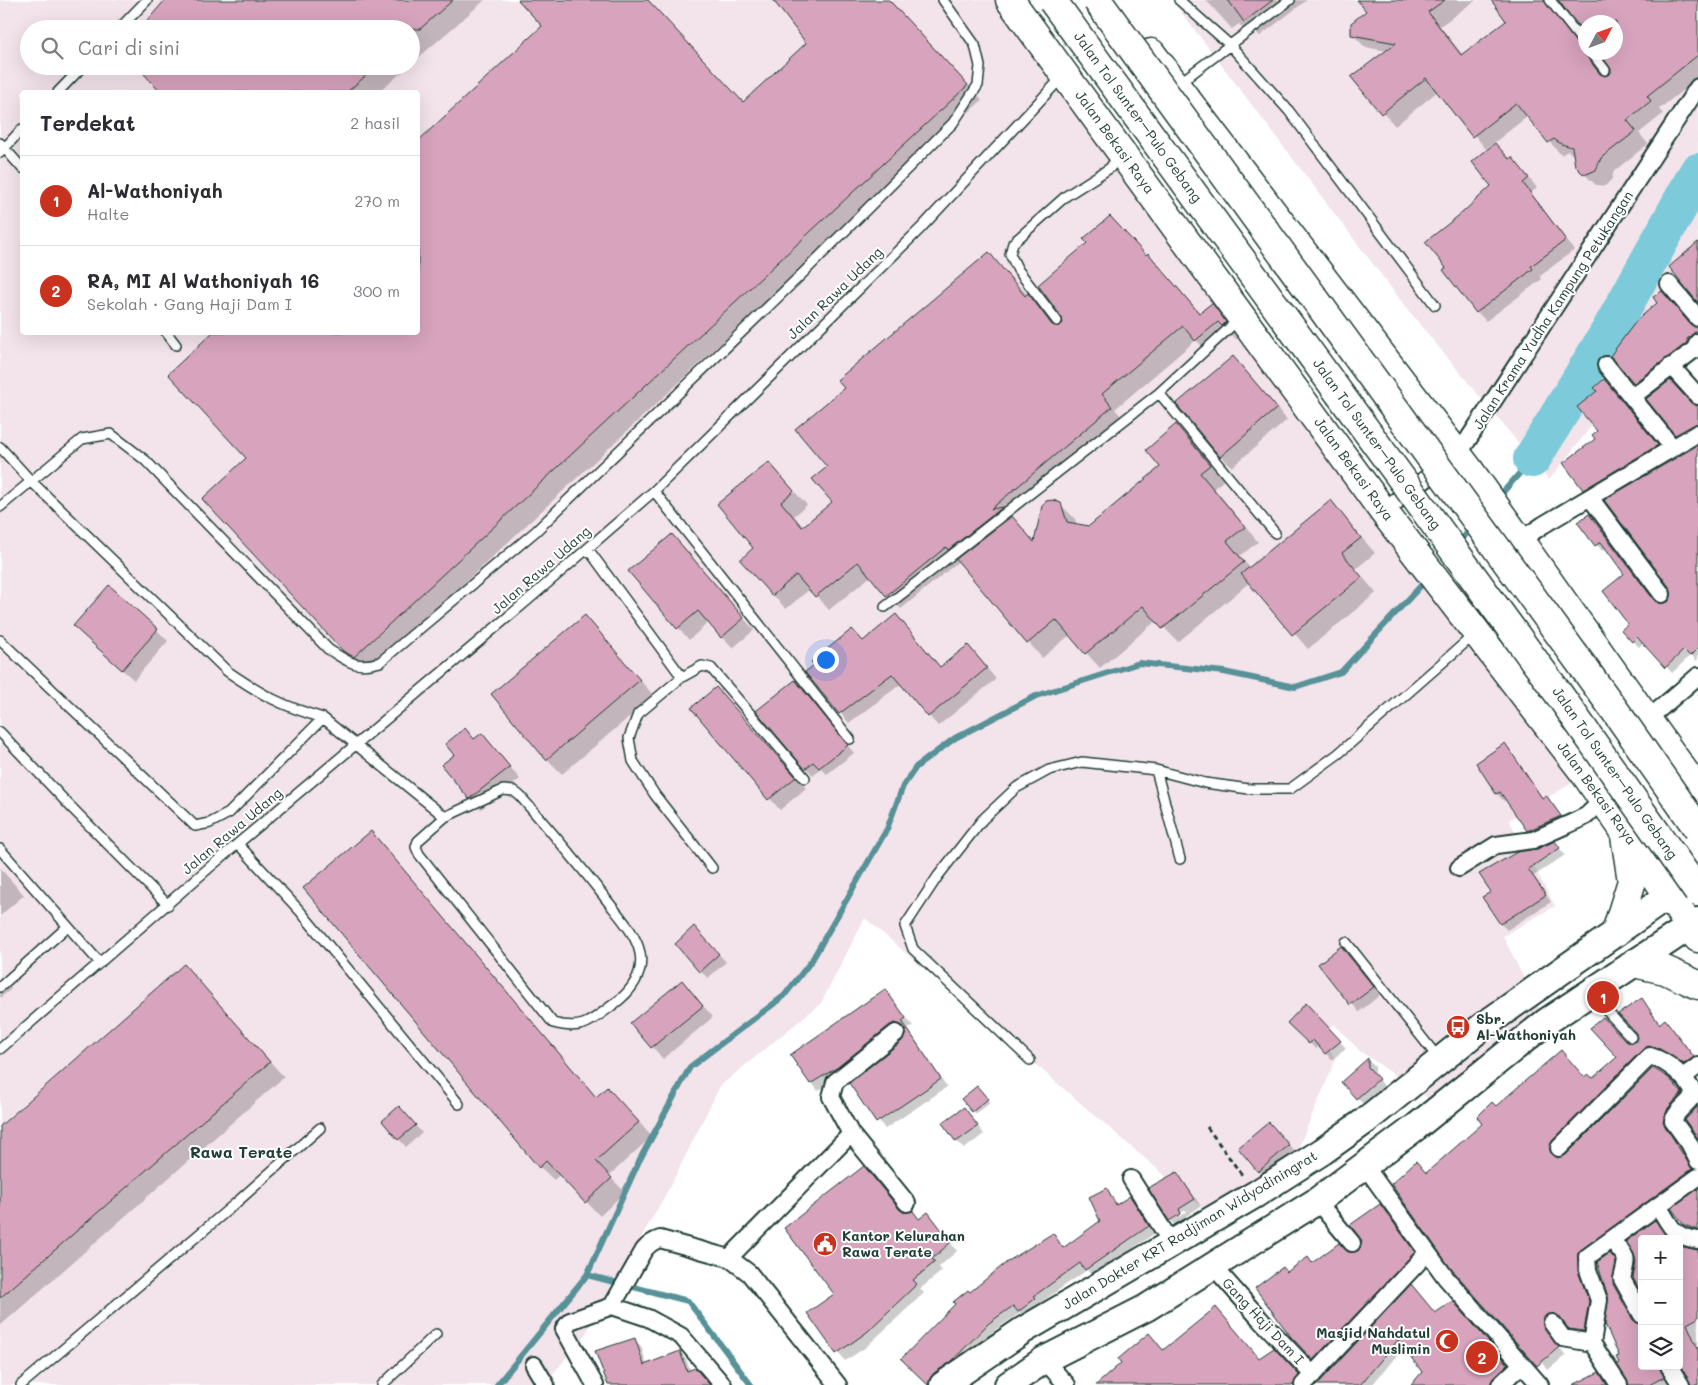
<!DOCTYPE html>
<html lang="id">
<meta charset="utf-8">
<style>
body{margin:0;font-family:Mali,sans-serif;background:#f7f7f7;color:#2b2b33}
.controls{position:absolute;right:15px;bottom:15px;display:grid;overflow:hidden;border-radius:5px;box-shadow:0 5px 20px #0002}
.controls button{width:45px;height:45px;display:grid;place-items:center;padding:0;border:0;border-bottom:1px solid #e1e1e2;background:#fff;color:#2b2b33;font:25px sans-serif}
.compass{position:absolute;left:1578px;top:15px;width:45px;height:45px;border-radius:50%;background:#fff;box-shadow:0 5px 20px #0002;rotate:49deg}
.you{position:absolute;left:825px;top:659px;width:18px;height:18px;margin:-12px;border:4px solid #fff;border-radius:50%;background:#1a73e8;box-shadow:0 0 0 8px #1a73e833}
.badge{display:grid;place-items:center;width:32px;height:32px;border-radius:50%;background:#c8321e;color:#fff;font-size:16px;font-weight:700}
.pin{position:absolute;translate:-50% -50%;border:2px solid #fff;box-shadow:0 1px 5px #0006}
.list{margin:0;padding:0;list-style:none}
h2{display:flex;justify-content:space-between;align-items:center;height:65px;margin:0;padding:0 20px;font-size:21px}
h2 small{font-size:16px;font-weight:400;color:#7c7c81}
.list li{display:grid;grid-template-columns:32px 1fr auto;gap:15px;align-items:center;box-sizing:border-box;height:90px;padding:0 20px;border-top:1px solid #e1e1e2}
.list b{display:block;font-size:19px;white-space:nowrap}
.list p{margin:0;font-size:16px;white-space:nowrap;color:#7c7c81}
.list em{font-size:16px;font-style:normal;color:#7c7c81}
.icon{flex:none;width:28px;height:28px;fill:none;stroke:currentColor;stroke-width:2;stroke-linecap:round;stroke-linejoin:round}
.map{position:relative;flex:none;width:1698px;height:1385px;overflow:hidden}
.search{position:absolute;background:#fff;box-shadow:0 5px 20px #0002;left:20px;top:20px;width:400px;height:55px;display:flex;align-items:center;gap:12px;box-sizing:border-box;padding:0 18px;border-radius:28px;color:#7c7c81;font-size:19px}
.panel{position:absolute;background:#fff;box-shadow:0 5px 20px #0002;left:20px;top:90px;width:400px;height:245px;border-radius:5px}
.map>svg:first-child{display:block}
.built{fill:#f3e3eb;fill-rule:evenodd}
.shadow{fill:#0003;fill-rule:evenodd}
.lines{fill:none;stroke-linecap:round;stroke-linejoin:round}
.stream{stroke:#579298;stroke-width:6}
.river{stroke:#7dcbda;stroke-width:38}
.building{fill:#d7a3bd;stroke:#1f3d34}
.service-casing{stroke:#1f3d34;stroke-width:12}
.minor-casing{stroke:#1f3d34;stroke-width:20}
.primary-casing{stroke:#1f3d34;stroke-width:30}
.trunk-casing{stroke:#1f3d34;stroke-width:31}
.path{stroke:#1f3d34;stroke-width:3;stroke-dasharray:5 4;stroke-linecap:butt}
.service{stroke:#fff;stroke-width:9}
.minor{stroke:#fff;stroke-width:16}
.primary{stroke:#fff;stroke-width:26}
.trunk{stroke:#fff;stroke-width:28}
.motorway-bridge-casing{stroke:#1f3d34;stroke-width:31;stroke-linecap:butt}
.motorway-bridge{stroke:#fff;stroke-width:28}
.labels{text-anchor:middle;stroke-width:4;stroke-linejoin:round;paint-order:stroke}
.street-label{font-size:14px;fill:#1f3d34;stroke:#fff}
.poi-label{font-size:14px;font-weight:bold;fill:#1f3d34;stroke:#fff;text-anchor:start}
.quarter-label{font-size:16px;font-weight:bold;fill:#1f3d34;stroke:#fff}
</style>
<div class="map">
<svg width="1698" height="1385" viewBox="0 0 1698 1385">
<rect width="100%" height="100%" fill="#fff"/>
<filter id="ink" filterUnits="userSpaceOnUse"><feTurbulence type="fractalNoise" baseFrequency=".02" numOctaves="2"/><feDisplacementMap in="SourceGraphic" scale="10" xChannelSelector="R" yChannelSelector="G"/><feConvolveMatrix kernelMatrix="1 2 1 2 8 2 1 2 1" color-interpolation-filters="sRGB"/></filter>
<g filter="url(#ink)">
<path class="built" d="M0 0H1012L1586 775 1509 820 1555 906 1503 936 1548 1027 1448 1112 1360 1051 1334 1024 1319 1038 1336 1059 1289 1170 1212 1216 865 918 821 1003 720 1086 671 1185 585 1335 544 1385H0ZM29 29H411V66H29ZM22 92H418V332H22Z
M1172 0H1698V272L1633 373 1549 480 1408 310ZM1586 22H1616V52H1586Z"/>
<path class="shadow" d="M167 0H485L411 64V29Z
M520 0H647L743 103 807 43 774 0H889L982 100 370 671 359 666 344 650 418 332V143L543 26Z
M1206 0H1307L1260 36 1248 24 1243 28 1239 24 1232 29Z
M1359 0H1476L1440 26 1463 55 1507 21 1492 0H1698V78L1659 109 1663 114 1639 133 1648 144 1614 171 1612 179 1605 186 1596 185 1579 169 1575 157 1568 151 1561 155 1528 116 1486 149 1438 91 1395 126 1353 77 1387 51 1365 47 1352 34 1367 11ZM1560 7 1566 8 1586 22H1616V52L1610 75 1604 77 1558 18 1556 12Z
M139 66H409L379 92H162Z
M1495 144 1521 168 1537 188 1531 193 1574 250 1540 276 1542 279 1486 321 1477 312 1448 268 1463 214 1493 186Z
M989 254 1059 328 1148 254 1201 314 1212 305 1239 337 1236 339 1232 335 1210 354 1196 340 1115 409 1125 421 1011 517 1035 542 1060 504 1075 519 1077 525 1089 527 1162 467 1176 425 1224 480 1214 488 1258 542 1240 556 1250 568 1331 502 1375 553 1356 569 1376 593 1308 649 1250 582 1178 642 1157 620 1100 668 1070 635 1042 658 959 561 901 609 871 576 829 610 810 589 786 609 773 595 755 548 769 464 807 505 794 516 803 527 833 502 829 467 846 389Z
M1691 326 1698 329V340L1640 388 1634 382Z
M1244 369 1287 420 1232 467 1221 456Z
M1604 380 1664 453 1591 496 1584 489 1599 431 1598 391Z
M1691 404 1698 406V432L1682 440 1676 434Z
M1698 445V659L1697 661 1691 655 1672 673 1644 642 1639 647 1633 641 1629 625 1615 608 1625 574 1607 548 1602 551 1579 523 1589 515 1656 602 1663 605 1669 603 1673 593 1671 587 1606 501Z
M672 535 754 630 733 648 709 622 689 640 630 571Z
M896 616 941 668 968 646 996 679 938 726 901 684 849 723 807 672 864 642Z
M585 617 654 696 562 774 547 759Z
M157 630 168 641 134 680 85 637Z
M795 682 854 753 827 774 821 768 813 775 806 768Z
M716 688 806 788 780 810 693 708Z
M465 730 475 740 482 734 520 779 481 809 469 798 456 755Z
M1505 744 1543 799 1546 797 1553 804 1567 824 1535 837 1506 799 1504 801 1497 794 1477 763Z
M371 832 597 1098 620 1102 652 1136 609 1176 625 1192 600 1216 560 1174 554 1180 540 1167Z
M1555 843 1565 855 1534 876 1551 902 1507 930 1501 924 1492 892 1537 850Z
M0 868 24 895 0 916Z
M701 935 726 962 708 978 700 971Z
M1341 947 1380 995 1359 1012 1320 964Z
M184 966 284 1077 0 1326V1128Z
M0 977 11 989 0 998Z
M682 982 713 1017 663 1059 632 1023Z
M885 990 913 1026 908 1029 947 1087 885 1129 851 1084 903 1042 907 1032 903 1030 845 1074 818 1091 792 1055Z
M1642 1000 1661 1024 1665 1021 1672 1028 1698 1061 1691 1071 1668 1056 1656 1053 1559 1148 1556 1159 1567 1156 1676 1087 1689 1101 1670 1130 1698 1176 1585 1260 1595 1309 1591 1338 1577 1336 1563 1320 1553 1322 1549 1327 1550 1337 1566 1355 1548 1370 1488 1302 1426 1174 1484 1124 1496 1107 1585 1079 1593 1080 1618 1057 1627 1043H1636L1638 1039Z
M1312 1011 1346 1048 1332 1060 1319 1046 1316 1049 1288 1023Z
M1368 1060 1375 1067V1075L1385 1087 1364 1105 1357 1098Z
M980 1091 990 1103 976 1114 963 1099Z
M964 1108 984 1134 964 1149 957 1141Z
M406 1115 422 1133 406 1147 383 1121Z
M1276 1131 1296 1153 1266 1178 1259 1171Z
M864 1167 902 1213 919 1220 935 1222 957 1251 939 1267 942 1271 920 1289 924 1293 866 1347 845 1361 808 1313 836 1294Z
M1177 1173 1201 1206 1185 1217 1187 1221 1177 1227 1171 1221 1187 1212 1186 1210 1170 1219Z
M1107 1189 1118 1205 1130 1198 1155 1233 1093 1276 1087 1270 1040 1303 1042 1305 1026 1318 1020 1313 995 1330 938 1385H928L902 1359 970 1294 1052 1234 1064 1249 1102 1221Z
M1698 1191V1233L1697 1234 1682 1222Z
M1380 1206 1420 1258 1319 1365 1292 1336 1287 1274 1348 1253 1359 1252Z
M1698 1249V1385H1692L1679 1363 1688 1250Z
M1616 1261 1621 1268 1619 1291 1637 1323 1642 1366H1668L1665 1374 1670 1384 1668 1385H1630L1606 1324Z
M1459 1309 1514 1371 1501 1385H1412L1423 1372 1404 1347 1372 1385H1318L1435 1314Z
M634 1339 641 1346 647 1365 680 1353 686 1359 691 1371 709 1385H608Z"/>
<g class="lines">
<path class="stream" d="M1497 499 1532 459
M1458 544 1472 527
M587 1275 639 1161 690 1067 784 996 812 960 887 829 903 786 916 767 955 738 1036 696 1139 663 1224 672 1295 687 1341 672 1428 578
M497 1385 587 1275 688 1301 751 1385"/>
<path class="river" d="M1532 459 1611 329 1698 172"/>
</g>
<path class="building" d="M165 0H453L420 29H140Z
M518 0H648L743 102 806 43 773 0H889L968 85 354 657 343 651 202 499 246 458 168 374 213 332H418V141L542 26Z
M1228 0H1273L1244 22Z
M1357 0H1445L1428 12 1461 55 1506 21 1491 0H1544L1600 74 1605 76 1611 73V69L1599 52H1616V22H1586V35L1558 0H1698V55L1647 96 1651 101 1627 120 1636 131 1601 158 1596 170 1587 174 1582 173 1575 166 1572 147 1561 144 1554 139 1548 143 1516 103 1472 137 1426 78 1381 114 1351 77 1396 43 1351 35V23L1366 11Z
M137 66H377L347 92H160Z
M1495 143 1509 159 1512 157 1529 178 1523 183 1566 240 1531 266 1533 269 1476 313 1443 270 1446 268 1425 242 1462 213 1491 186 1472 162Z
M1110 216 1146 255 1148 253 1199 313 1212 303 1226 322 1222 326 1218 322 1195 341 1183 326 1102 394 1112 407 991 509 1003 507 948 550 946 547 886 596 858 562 815 597 796 575 772 596 740 560 753 548 717 504 769 462 794 491 781 502 802 527 832 502 812 479 827 467 795 429 844 388 837 380 989 252 1025 296 1028 293 1052 325 1060 326 1063 323 1062 318 1038 285 1087 243 1083 239Z
M1698 242V303L1669 267Z
M1662 291 1690 324 1698 329 1687 339V343L1634 383 1610 356 1637 320 1657 303 1653 297Z
M1233 356 1277 408 1220 457 1176 404Z
M1604 379 1658 445 1583 490 1563 463 1595 439 1592 435 1597 431 1577 407 1597 391 1594 388Z
M1670 380 1691 403 1698 406V423L1675 435 1646 399Z
M1176 424 1210 465 1200 473 1245 527 1227 541 1244 562 1162 629 1143 606 1085 654 1056 620 1027 644 956 559 1012 516 1034 542 1042 506 1046 501 1053 500 1061 503 1067 522 1089 526 1160 467 1146 450Z
M1698 445V648L1690 656 1684 650 1665 668 1637 637 1632 642 1621 630 1628 624 1603 591 1624 574 1601 542 1595 546 1577 522 1589 514 1654 600 1659 603 1668 602 1671 597 1670 588 1604 500Z
M1331 500 1361 538 1342 553 1362 577 1292 635 1241 574Z
M672 534 744 618 721 638 698 611 677 629 628 571Z
M109 585 158 629 122 670 73 626Z
M896 614 940 667 968 645 987 668 928 717 892 674 839 714 805 672 814 665 811 662 852 629 863 641Z
M585 615 640 680 546 760 491 694Z
M795 680 848 745 819 768 813 762 805 769 756 711Z
M716 687 796 777 768 800 691 708Z
M465 728 474 739 482 733 510 767 469 799 441 765 454 755 445 744Z
M1505 743 1542 798 1546 795 1561 816 1527 831 1500 792 1496 794 1476 763Z
M371 831 596 1097 607 1087 639 1122 596 1161 612 1178 585 1203 546 1161 539 1168 303 888Z
M1555 841 1560 848 1528 869 1546 895 1500 924 1482 897 1491 892 1479 874 1517 852 1537 849Z
M694 926 719 954 699 972 675 944Z
M1341 946 1374 987 1350 1005 1318 964Z
M184 964 270 1062 0 1298V1126Z
M682 980 703 1006 651 1048 630 1023Z
M885 989 906 1018 902 1021 941 1079 876 1123 849 1083 902 1041 906 1032 903 1026 895 1023 890 1025 838 1067 810 1084 790 1055Z
M1642 998 1659 1024 1665 1019 1694 1057 1684 1064 1660 1049 1648 1046 1643 1049 1552 1141 1550 1151 1557 1158 1566 1155 1653 1068 1669 1078 1682 1093 1668 1108 1663 1122 1692 1169 1578 1252V1271L1589 1301 1584 1331 1569 1329 1556 1314 1546 1315 1543 1319 1544 1328 1559 1347 1537 1366 1449 1266 1391 1184 1416 1161 1426 1173 1482 1124 1477 1117 1492 1102 1496 1106 1561 1050 1584 1077 1588 1074 1593 1078 1617 1057 1590 1028 1603 1017 1627 1042H1635L1637 1038 1636 1033 1618 1014Z
M1306 1003 1341 1041 1325 1054 1313 1040 1309 1044 1287 1023Z
M1368 1058V1067L1379 1079 1356 1099 1341 1082Z
M977 1086 988 1099 972 1112 961 1099Z
M399 1106 416 1125 398 1140 382 1121Z
M1698 1106V1139L1685 1120Z
M964 1107 978 1126 956 1142 942 1123Z
M1269 1122 1289 1145 1258 1172 1238 1148Z
M864 1166 900 1210 904 1212 913 1211 919 1219 928 1212 951 1242 932 1259 935 1262 913 1280 917 1284 867 1332 836 1354 807 1313 834 1294 784 1228Z
M1177 1172 1195 1199 1179 1209 1181 1214 1169 1221 1148 1188Z
M1107 1188 1116 1205 1130 1196 1149 1226 1085 1270 1080 1263 1034 1296 1036 1298 1018 1312 1013 1306 989 1323 951 1362 934 1373 928 1385 901 1359 955 1304 953 1302 968 1290 970 1292 1007 1262 1053 1233 1063 1248 1100 1221 1089 1197Z
M1698 1189V1230L1684 1225 1671 1208Z
M1380 1204 1415 1252 1313 1360 1291 1337 1255 1288 1283 1267 1287 1272 1308 1257 1312 1263 1339 1243 1348 1252 1358 1251 1362 1241 1350 1225Z
M1655 1220 1669 1239H1642V1294L1633 1278 1636 1262 1634 1254 1626 1241Z
M1679 1246 1698 1250V1318L1687 1324 1698 1349V1385H1691L1679 1364Z
M1610 1253 1616 1261 1613 1284 1633 1320 1642 1325V1366H1659L1664 1377 1649 1385H1629L1617 1364 1619 1363 1616 1357 1619 1356 1605 1324 1608 1297 1597 1262Z
M1411 1284 1435 1313 1453 1301 1508 1364 1493 1378 1490 1385H1411L1422 1372 1398 1340 1360 1385H1317Z
M1216 1307 1259 1358 1274 1348 1299 1375 1293 1385H1096L1121 1363 1118 1359 1149 1333 1163 1350Z
M635 1338 644 1365 680 1351 687 1371 695 1368 710 1385H608L595 1351Z
M1599 1372 1607 1385H1573Z"/>
<g class="lines">
<g class="service-casing">
<path id="service" d="M1179 0 1230 45 1289 111 1435 305
M1550 0 1586 46
M119 29 147 0
M1591 52 1605 70
M1178 84 1290 0
M58 92 83 66
M0 143 22 168
M0 153 22 129
M1057 321 1018 270 1010 254 1013 243 1066 196 1110 168 1119 155
M166 332 176 345
M1159 393 1275 533
M0 447 30 480 227 671C262 695 282 706 323 718L229 813 210 823 195 826 0 640
M654 491 850 739
M0 507 82 439 111 434 145 460 328 649C349 662 355 669 380 662L536 531 804 272 953 123 978 85 980 66 975 45 943 0
M588 549 682 677 638 714 629 738 633 761 655 795 712 868
M885 607 1159 393 1239 319
M682 677 702 666 711 668 805 778
M323 718 445 817 503 790 514 791 520 796C550 830 578 863 606 899 618 915 636 933 640 953 644 974 631 992 614 1004 591 1021 584 1031 553 1023L419 854 416 847 418 841 445 817
M0 732 70 806 168 905
M1156 770 1180 859
M238 844 300 911 459 1104
M0 849 100 963
M1346 942 1439 1059
M0 987 67 927
M1592 995 1631 1037
M0 1049 210 867 528 600 654 491 921 228 1063 76
M1030 1060 913 949 905 926 938 876 982 820 1016 788 1049 770 1082 762 1156 770 1205 783 1249 789H1290L1338 754 1475 634
M21 1385 236 1203 320 1128
M382 1385 436 1334"/>
</g>
<g class="minor-casing">
<path id="minor" d="M1669 284 1698 318
M1606 365 1673 448
M1671 366 1698 396
M1632 397 1695 349 1698 342
M1591 499 1662 594
M1383 511 1458 455 1698 87
M1521 540 1543 525 1698 433
M1648 719 1698 676
M1459 868 1496 845 1533 840 1578 820 1586 816 1603 800
M896 1033 835 1082 831 1097 851 1134 907 1203
M1683 1077 1698 1066
M1559 1148 1650 1056C1667 1061 1687 1077 1694 1094 1689 1104 1676 1110 1673 1121L1689 1143 1698 1161
M1365 1166 1446 1278 1540 1385
M1131 1179 1171 1242
M1317 1201 1352 1243
M1659 1207C1671 1227 1673 1237 1698 1240
M1612 1240C1628 1261 1628 1254 1622 1279L1642 1315
M729 1258 851 1134
M1214 1267 1260 1319 1313 1375
M612 1306 644 1250C649 1244 653 1241 660 1239L729 1258 749 1273 838 1385
M1552 1323 1563 1338 1592 1343 1619 1385
M1592 1343 1599 1300 1588 1270 1587 1257 1698 1177
M1044 1360 1067 1385
M534 1365 546 1385
M1669 1366 1681 1385
M595 1385 564 1329 570 1321 612 1306 648 1318 681 1336 723 1385
M1303 1385 1427 1253
M1500 1385 1521 1365"/>
</g>
<g class="primary-casing">
<path id="primary" d="M943 1385 1022 1331 1256 1194 1323 1151 1365 1121 1483 1026 1688 882
M1008 1385 1044 1360 1146 1308 1317 1201 1416 1127 1546 1022 1698 921"/>
</g>
<g class="trunk-casing">
<path id="trunk" d="M1010 0 1383 511 1586 775 1698 938
M1151 53 1470 471 1698 791
M1616 932 1632 881 1625 836
M1634 963 1665 970 1698 985"/>
</g>
<path class="path" d="M1207 1127 1242 1175"/>
<use href="#service" class="service"/>
<use href="#minor" class="minor"/>
<use href="#primary" class="primary"/>
<use href="#trunk" class="trunk"/>
<g class="motorway-bridge-casing">
<path id="motorway-bridge" d="M1052 0 1558 693 1698 892
M1097 0 1616 712 1698 829"/>
</g>
<use href="#motorway-bridge" class="motorway-bridge"/>
</g>
</g>
<defs>
<g id="bus-disc" transform="scale(1.25)"><circle r="9.5" fill="#c8321e" stroke="#fff"/><path d="M-5-6H5V4H4V6H2V4H-2V6H-4V4H-5ZM-3.5-4V0h7V-4ZM-3.5 1.2v1.5H-2V1.2ZM2 1.2v1.5H3.5V1.2Z" fill="#fff"/></g>
<g id="civic-disc" transform="scale(1.25)"><circle r="9.5" fill="#c8321e" stroke="#fff"/><path d="M-.6-6.5H3V-4.5H.6V-3L4-1V1h2V6H-6V1h2V-1L-.6-3ZM-1.2 2.5V6h2.4V2.5Z" fill="#fff"/></g>
<g id="mosque-disc" transform="scale(1.25)"><circle r="9.5" fill="#c8321e" stroke="#fff"/><path d="M3.5-4.9A6 6 0 1 0 3.5 4.9A5 5 0 1 1 3.5-4.9Z" fill="#fff"/></g>
</defs>
<g fill-rule="evenodd">
<use href="#bus-disc" x="1458" y="1027"/>
<use href="#civic-disc" x="825" y="1244"/>
<use href="#mosque-disc" x="1447" y="1341"/>
</g>
<g class="labels">
<g class="street-label">
<text transform="translate(1138 117) rotate(54)" y="5">Jalan Tol Sunter–Pulo Gebang</text>
<text transform="translate(1115 142) rotate(54)" y="5">Jalan Bekasi Raya</text>
<text transform="translate(835 293) rotate(-44)" y="5">Jalan Rawa Udang</text>
<text transform="translate(1553 310) rotate(-57)" y="5">Jalan Krama Yudha Kampung Petukangan</text>
<text transform="translate(1377 444) rotate(54)" y="5">Jalan Tol Sunter–Pulo Gebang</text>
<text transform="translate(1354 469) rotate(54)" y="5">Jalan Bekasi Raya</text>
<text transform="translate(541 570) rotate(-41)" y="5">Jalan Rawa Udang</text>
<text transform="translate(1615 773) rotate(55)" y="5">Jalan Tol Sunter–Pulo Gebang</text>
<text transform="translate(1597 793) rotate(54)" y="5">Jalan Bekasi Raya</text>
<text transform="translate(232 831) rotate(-40)" y="5">Jalan Rawa Udang</text>
<text transform="translate(1190 1230) rotate(-31)" y="5">Jalan Dokter KRT Radjiman Widyodiningrat</text>
<text transform="translate(1263 1321) rotate(47)" y="5">Gang Haji Dam I</text>
</g>
<g class="poi-label">
<text x="1476" y="1024">Sbr.<tspan x="1476" dy="16">Al-Wathoniyah</tspan></text>
<text x="842" y="1241">Kantor Kelurahan<tspan x="842" dy="16">Rawa Terate</tspan></text>
<text x="1430" y="1338" text-anchor="end">Masjid Nahdatul<tspan x="1430" dy="16">Muslimin</tspan></text>
</g>
<g class="quarter-label">
<text x="241" y="1158">Rawa Terate</text>
</g>
</g>
</svg>
<div class="controls">
<button>+</button>
<button>−</button>
<button><svg class="icon" aria-label="layers" viewBox="0 0 24 24"><path d="M12 4l9 5-9 5-9-5zM3 14l9 5 9-5"/></svg></button>
</div>
<svg class="compass" viewBox="-18 -18 36 36"><path d="M0-13l5 13h-10z" fill="#e53935"/><path d="M0 13l5-13h-10z" fill="#7c7c81"/></svg>
<div class="you"></div>
<div class="pin badge" style="left:1603px;top:997px">1</div>
<div class="pin badge" style="left:1482px;top:1357px">2</div>
<div class="search"><svg class="icon" aria-label="search" viewBox="0 0 24 24"><circle cx="10" cy="10" r="6"/><path d="M15 15l6 6"/></svg>Cari di sini</div>
<section class="panel">
<h2>Terdekat<small>2 hasil</small></h2>
<ul class="list">
<li><span class="badge">1</span><div><b>Al-Wathoniyah</b><p>Halte</p></div><em>270 m</em></li>
<li><span class="badge">2</span><div><b>RA, MI Al Wathoniyah 16</b><p>Sekolah · Gang Haji Dam I</p></div><em>300 m</em></li>
</ul>
</section>
</div>
